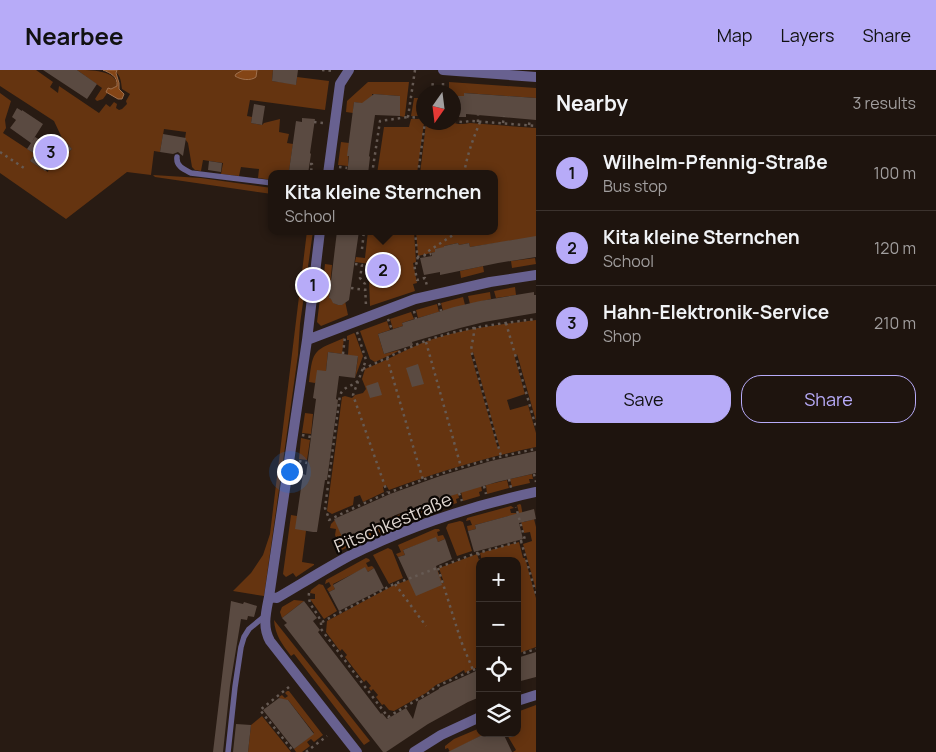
<!DOCTYPE html>
<meta charset="utf-8">
<style>
body{margin:0;font-family:Manrope,sans-serif;background:#2b211c;color:#f1f3f6}
.controls{position:absolute;right:15px;bottom:15px;display:grid;overflow:hidden;border-radius:10px;box-shadow:0 2px 12px #0003}
.controls button{width:45px;height:45px;display:grid;place-items:center;padding:0;border:0;border-bottom:1px solid #3c332e;background:#1e140e;color:#f1f3f6;font:25px sans-serif}
.compass{position:absolute;left:416px;top:15px;width:45px;height:45px;border-radius:50%;background:#1e140e;box-shadow:0 2px 12px #0003;rotate:194deg}
.you{position:absolute;left:289px;top:401px;width:18px;height:18px;margin:-12px;border:4px solid #fff;border-radius:50%;background:#1a73e8;box-shadow:0 0 0 8px #1a73e833}
.badge{display:grid;place-items:center;width:32px;height:32px;border-radius:50%;background:#b7abf8;color:#111;font-size:16px;font-weight:700}
.pin{position:absolute;translate:-50% -50%;border:2px solid #fff;box-shadow:0 1px 5px #0006}
.popup{position:absolute;left:268px;top:100px;width:230px;height:65px;box-sizing:border-box;display:grid;place-content:center;border-radius:10px;background:#1e140e;filter:drop-shadow(0 1px 4px #0005);font-size:16px;white-space:nowrap;color:#a19e9e}
.popup b{font-size:19px;color:#f1f3f6}
.popup::after{content:'';position:absolute;left:50%;top:100%;margin-left:-10px;border:10px solid transparent;border-top-color:#1e140e}
.list{margin:0;padding:0;list-style:none}
h2{display:flex;justify-content:space-between;align-items:center;height:65px;margin:0;padding:0 20px;font-size:21px}
h2 small{font-size:16px;font-weight:400;color:#a19e9e}
.list li{display:grid;grid-template-columns:32px 1fr auto;gap:15px;align-items:center;box-sizing:border-box;height:75px;padding:0 20px;border-top:1px solid #3c332e}
.list b{display:block;font-size:19px;white-space:nowrap}
.list p{margin:0;font-size:16px;white-space:nowrap;color:#a19e9e}
.list em{font-size:16px;font-style:normal;color:#a19e9e}
.actions{display:flex;gap:10px;padding:15px 20px}
.actions a{flex:1;padding:11px 0;border:1px solid #b7abf8;border-radius:20px;text-align:center;font-size:18px;color:#b7abf8}
.actions .main{background:#b7abf8;color:#111}
.icon{flex:none;width:28px;height:28px;fill:none;stroke:currentColor;stroke-width:2;stroke-linecap:round;stroke-linejoin:round}
.map{position:relative;flex:none;width:536px;height:682px;overflow:hidden}
header{display:flex;align-items:center;gap:30px;box-sizing:border-box;height:70px;padding:0 25px;background:#b7abf8;color:#111}
header strong{font-size:24px}
nav{display:flex;gap:28px;margin-inline-start:auto;font-size:18px}
main{display:flex}
aside{flex:1;background:#1e140e}
.map>svg:first-child{display:block}
.green{fill:#653410;fill-rule:evenodd}
.water{fill:#844516;stroke:#9f704e}
.building{fill:#5a4a41}
.lines{fill:none;stroke-linecap:round;stroke-linejoin:round}
.path{stroke:#665a53;stroke-width:2.5;stroke-dasharray:2.5 4;stroke-linecap:butt}
.service{stroke:#686190;stroke-width:5.5}
.minor{stroke:#686190;stroke-width:10}
.labels{text-anchor:middle;stroke-width:4.5;stroke-linejoin:round;paint-order:stroke}
.street-label{font-size:18px;fill:#dfd6d0;stroke:#0c0704}
</style>
<header>
<strong>Nearbee</strong>
<nav><a>Map</a><a>Layers</a><a>Share</a></nav>
</header>
<main>
<div class="map">
<svg width="536" height="682" viewBox="0 0 536 682">
<rect width="100%" height="100%" fill="#281b13"/>
<path class="green" d="M0 0H36L53 12 50 17 58 23 59 16 99 43 106 34 110 37 114 32 117 34 116 38 119 40 122 39 127 34 126 31 130 24 122 19C121 12 121 7 116 2L117 0H273L272 11 296 14 297 7 329 11 325 40 250 30 247 46 252 47 251 53 262 55 264 53 280 49 279 62 289 64 287 73 293 74 289 101H288L287 104H272V110L258 108 259 99 241 97 239 106 221 104 223 93 203 90 201 101 195 100 192 97 188 73 185 69 186 62 164 59 160 82 154 81 151 105 127 102 66 149 0 103V23L11 31 5 50 6 58 3 63 35 84 30 91 48 102 50 93 53 95 72 79 62 68 54 51 0 16Z
M77 0C90 0 118 0 117 16 107 20 109 22 103 29L97 31 95 29 102 18Z
M368 12H409L405 45 404 47 400 46V26L372 24V30L365 34 354 32 353 43 346 42 347 31Z
M449 12 536 18V28L465 23 464 26H454L453 22H449Z
M414 28H423V46H411Z
M411 49H423L424 53 417 104H377L384 57H409Z
M452 52C457 55 464 54 470 53L536 58V167L470 177 469 173 459 175 458 173 444 176 445 178 435 179V182L418 186 416 161H494V104H420L426 53Z
M341 72 349 73 348 96 338 95Z
M153 105 201 108 272 118V124L155 107Z
M307 161H313L300 254 298 285 264 526 233 521 251 503 263 485 270 464Z
M368 161H414L416 192 413 193 417 213 413 214 415 221 370 236 369 208 370 194 355 192 356 187 365 188Z
M535 188 536 194 512 198 511 191Z
M325 194 332 195 329 228 332 229 334 233 338 235H342L345 231 348 245 321 256 317 252 322 213H325L326 205 324 204Z
M483 196 484 202 461 208 460 201Z
M515 217 516 225 496 228 494 221Z
M490 222 491 229 470 234 468 226Z
M463 227 465 235 443 241 441 233Z
M437 234 439 242 418 248 416 240Z
M411 242 414 249 402 253 403 256 393 259 390 249Z
M536 250V351L517 284 515 288 525 324 507 330 510 340 528 335 536 363V377C484 388 438 402 389 420L386 415 383 417 384 422 363 432 360 425 354 427 353 435 332 444 327 441 342 327 345 326 352 328 355 325 363 323 366 319 362 309 365 299C385 291 403 281 422 273 459 259 497 255 536 250ZM473 282 500 379H498L471 285Z
M387 251 390 260 378 264 384 284 399 280V281L375 292 370 289 360 261Z
M354 263 355 264 363 286 355 308 358 287 348 285 349 270H347V266Z
M344 268 342 284 328 282 326 301 315 313 309 312C313 278 314 281 344 268Z
M305 343 313 344 311 364 302 363Z
M301 368 310 370 307 390 299 389Z
M532 404 533 409H529L530 413 512 417 510 409Z
M507 410 509 418 487 424 486 415Z
M481 416 482 421 479 422 480 426 463 431 461 422Z
M458 423 459 428 456 429 457 433 438 439 436 431Z
M432 432 434 436 431 437 432 441 414 448 412 440Z
M520 434 521 435 524 452 534 449 536 457V520L523 474 532 471 530 462 524 463 517 435Z
M511 436 514 438 510 439 511 443H516L518 448 509 446 475 455 476 459 468 461 467 456 472 455 470 450 466 451 467 448Z
M409 441 410 444 407 446 409 450 391 457 387 449Z
M291 445 297 446 306 461 302 492 314 494V495L296 507 293 503 286 507 283 504Z
M335 450 347 476 346 478 342 480 335 465 336 459 330 458 331 454Z
M384 451 386 455 383 456 385 460 367 468 364 460Z
M460 451 463 452 472 481 457 486 446 458 448 454Z
M435 459H439L440 461 437 462 438 466 443 465 445 469 438 472 436 468 403 480 405 485 398 487 396 484 401 482 398 475Z
M519 472 523 488H525L536 528V577L517 584V491H482L480 483Z
M388 478 392 480 403 508 389 514 373 485Z
M477 484 480 493V596L465 603 464 600 459 603 451 608 436 615 426 623 394 641 389 640 384 634 382 635 376 627 378 625 373 619 371 621 369 618 371 616 366 610 364 612 345 587 347 585 342 579 340 581 326 562 327 551 392 516 437 499 443 513H444L439 498Z
M366 488 369 489 370 491 366 493 368 497 372 496 374 498 368 502 365 498 333 514 335 519 329 522 327 519 331 516 329 512 325 514 326 510Z
M319 514 323 515 337 541 324 549 310 529H315V524L310 523 311 520Z
M294 530 304 531 282 548 280 542 282 537Z
M274 550 370 671 364 675 294 584 291 586C282 574 275 565 274 550Z
M287 621H289L323 665 314 672 311 669 307 672 310 676 302 682H296L294 679 314 663 288 630 284 633 279 627 282 625 285 628 288 626 285 623Z
M536 635V682H513L516 680 506 663H517V642Z
M262 646 291 682H248L251 655Z
M480 658V663H486L450 682 448 678 445 679V676L454 669Z"/>
<path class="water" d="M103 0H117L116 3 119 13V19L124 24 122 29H118L106 22 108 18 111 19 117 16C118 6 110 3 103 0Z
M243 0H257L256 7C251 11 241 10 235 6L236 4Z"/>
<path class="building" d="M43 0H77L97 14 87 29Z
M273 0H298L296 15 272 11Z
M464 23 536 28V50L466 44V47H454V26H464Z
M374 24 400 26V46L375 45 369 86 370 87 368 104H347L349 86H347L354 32 362 33Z
M254 34 265 36 262 55 251 53Z
M17 38 22 41V40L43 54 31 73 10 58 16 50 12 47Z
M302 48 315 49 310 83 311 84 308 104H294V102L289 101 296 51 302 52Z
M163 64 186 68 183 86 178 82 173 84 160 82Z
M35 67 52 77 62 68 72 79 45 101 30 91 35 84 27 79Z
M209 91 222 93 221 102 208 100Z
M337 161H359L349 230 342 235H338L333 233 331 229 329 228Z
M536 166V187L498 193 440 205V202L424 205 420 188 432 186 431 183 435 182V179L444 177V176L458 173 459 175 469 173 470 177Z
M534 222V225H536V243L484 252 460 258 412 272 413 275 384 284 378 264 403 256 402 253 454 237 480 231Z
M328 282 358 286 355 308 339 306 336 329 338 330 327 410H325L317 462H313L295 459 303 404 306 405 316 329 313 328 317 300 326 301Z
M418 294 424 314 412 317 406 298Z
M378 312 382 325 370 328 366 316Z
M536 381V403L497 412 447 427 398 444 343 469 334 449 390 424 440 406 491 391Z
M534 439 536 449 519 453 523 469 474 482 468 461 476 459 475 455Z
M436 467 438 472 445 469 452 489 436 496 442 515 416 526 398 487 405 485 403 480Z
M365 497 368 502 374 498 384 518 339 541 329 522 335 519 333 515Z
M231 531 243 534 244 532 257 536 254 547 248 546 247 550 241 549 230 616 223 682H213Z
M304 531 317 548 313 551 320 560 318 562 381 644 382 643 387 649 406 638 413 649 418 631 439 619V618L476 601 477 604 480 602V627L468 632 428 654 386 682H383L284 555 287 553 282 548Z
M536 582V607L517 612V588Z
M279 628 288 630 314 664 294 679 263 640Z
M236 654 251 655 248 682H233Z
M486 663H503L512 682H448Z"/>
<g class="lines">
<path class="path" d="M322 0 333 1
M415 0 408 47 423 48
M432 22 433 10
M443 22V12
M453 51 463 52 471 51 536 56
M314 52 324 53
M478 52V45
M503 53 504 46
M529 55 530 49
M0 82 27 100
M310 94H312L311 102 317 103
M339 97 347 98
M372 104 380 51 408 47
M418 104 425 52
M464 104C467 85 473 69 480 52
M415 161 418 193 414 194 417 210 425 208 427 216
M362 179 364 161
M424 186 427 182 453 165 454 161
M417 187 431 184
M355 194 362 195 360 208 365 214 366 236
M351 218 365 220
M439 233 441 241
M414 241 416 249
M388 249 392 260
M506 253 536 357
M475 257 471 280 501 386
M357 262 366 290 353 325 387 422
M426 272 461 397
M343 284 345 266
M387 288 423 410
M363 299C383 290 402 280 423 272 459 258 498 254 536 249
M358 311C351 317 344 316 340 325L325 438 328 446 329 450C394 417 464 393 536 379
M302 365 311 367
M299 391 307 393
M534 404 536 412
M509 409 511 418
M484 416 486 424
M459 423 462 431
M435 431 437 439
M410 440 413 448
M385 450 389 458
M521 471 536 524
M478 483 481 491
M438 498 461 571 473 600
M395 514 426 556
M309 523C307 539 323 543 321 559L388 647 430 622 435 617 480 597
M322 552 392 515 474 484 525 470 516 437
M517 585 536 579
M289 617 260 640 294 682
M306 682 327 666"/>
<path class="service" d="M177 87C176 96 183 99 191 103L272 113
M228 682 235 617 241 577 244 567 249 559 266 545"/>
<path class="minor" d="M443 0 536 7
M328 104 340 14 349 0
M320 161 307 270 269 527C266 542 262 557 270 571L357 682
M307 270 415 229 490 212 536 205
M269 527 277 528C301 514 325 499 349 486 409 456 471 436 536 422
M517 631 536 625
M414 682 441 665 480 647"/>
</g>
<g class="labels">
<g class="street-label">
<text transform="translate(393 453) rotate(-23)" y="6">Pitschkestraße</text>
</g>
</g>
</svg>
<div class="controls">
<button>+</button>
<button>−</button>
<button><svg class="icon" aria-label="locate" viewBox="0 0 24 24"><circle cx="12" cy="12" r="6"/><path d="M12 2v4M12 18v4M2 12h4M18 12h4"/></svg></button>
<button><svg class="icon" aria-label="layers" viewBox="0 0 24 24"><path d="M12 4l9 5-9 5-9-5zM3 14l9 5 9-5"/></svg></button>
</div>
<svg class="compass" viewBox="-18 -18 36 36"><path d="M0-13l5 13h-10z" fill="#e53935"/><path d="M0 13l5-13h-10z" fill="#a19e9e"/></svg>
<div class="you"></div>
<div class="pin badge" style="left:313px;top:215px">1</div>
<div class="pin badge" style="left:383px;top:200px">2</div>
<div class="popup"><b>Kita kleine Sternchen</b>School</div>
<div class="pin badge" style="left:51px;top:82px">3</div>
</div>
<aside>
<h2>Nearby<small>3 results</small></h2>
<ul class="list">
<li><span class="badge">1</span><div><b>Wilhelm-Pfennig-Straße</b><p>Bus stop</p></div><em>100 m</em></li>
<li><span class="badge">2</span><div><b>Kita kleine Sternchen</b><p>School</p></div><em>120 m</em></li>
<li><span class="badge">3</span><div><b>Hahn-Elektronik-Service</b><p>Shop</p></div><em>210 m</em></li>
</ul>
<div class="actions"><a class="main">Save</a><a>Share</a></div>
</aside>
</main>
